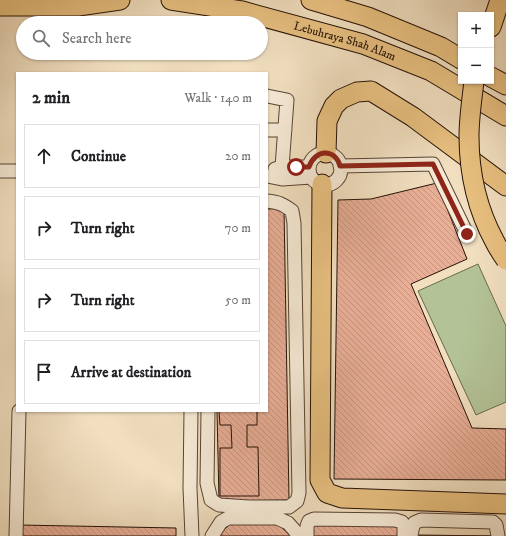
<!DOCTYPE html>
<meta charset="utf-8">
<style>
body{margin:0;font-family:"IM FELL DW Pica",serif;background:#f2f2f2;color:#202124}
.controls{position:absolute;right:12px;top:12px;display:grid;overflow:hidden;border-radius:0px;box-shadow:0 1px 3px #0004}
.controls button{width:36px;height:36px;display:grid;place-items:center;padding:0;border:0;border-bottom:1px solid #e0e0e0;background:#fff;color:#202124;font:20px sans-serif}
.stop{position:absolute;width:12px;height:12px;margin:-9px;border:3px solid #8f2418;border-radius:50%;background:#fff}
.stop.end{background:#8f2418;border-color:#fff;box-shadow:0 1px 4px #0008}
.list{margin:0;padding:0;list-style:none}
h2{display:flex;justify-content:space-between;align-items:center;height:52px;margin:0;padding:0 16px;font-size:17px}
h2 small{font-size:13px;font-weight:400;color:#757577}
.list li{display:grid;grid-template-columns:26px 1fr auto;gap:12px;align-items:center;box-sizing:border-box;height:64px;margin:0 8px 8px;padding:0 8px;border:1px solid #e0e0e0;border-radius:0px}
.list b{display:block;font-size:15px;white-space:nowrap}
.list em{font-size:13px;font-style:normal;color:#757577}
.icon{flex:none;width:22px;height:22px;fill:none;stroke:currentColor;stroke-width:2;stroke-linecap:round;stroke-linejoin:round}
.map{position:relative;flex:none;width:506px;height:536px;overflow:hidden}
.search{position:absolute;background:#fff;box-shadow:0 1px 3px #0004;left:16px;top:16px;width:252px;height:44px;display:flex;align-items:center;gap:10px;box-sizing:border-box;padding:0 14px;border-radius:22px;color:#757577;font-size:15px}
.panel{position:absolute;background:#fff;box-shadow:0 1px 3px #0004;left:16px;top:72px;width:252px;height:340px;border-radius:0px}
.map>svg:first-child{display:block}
.garden{fill:#b3c397;stroke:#6c6a4e}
.building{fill:url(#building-back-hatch);stroke:#241106}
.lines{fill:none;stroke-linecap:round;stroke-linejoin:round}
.minor-casing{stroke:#574434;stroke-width:15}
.highway-casing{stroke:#241106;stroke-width:21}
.minor{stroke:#f6ead6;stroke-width:13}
.highway{stroke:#e8c080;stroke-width:19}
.highway-bridge-casing{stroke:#241106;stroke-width:21;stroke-linecap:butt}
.highway-bridge{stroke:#e8c080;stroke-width:19}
.route{stroke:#8f2418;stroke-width:5}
.labels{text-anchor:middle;stroke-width:3.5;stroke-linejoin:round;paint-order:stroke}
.street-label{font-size:12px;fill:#241106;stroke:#f6ead6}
</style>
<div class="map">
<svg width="506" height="536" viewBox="0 0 506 536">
<defs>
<pattern id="building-back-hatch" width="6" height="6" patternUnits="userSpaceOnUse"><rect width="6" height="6" fill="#e8ae96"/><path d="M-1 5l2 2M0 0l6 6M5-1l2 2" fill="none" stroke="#c79580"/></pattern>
</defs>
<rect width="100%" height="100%" fill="#f1dfc0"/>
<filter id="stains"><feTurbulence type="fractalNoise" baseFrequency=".005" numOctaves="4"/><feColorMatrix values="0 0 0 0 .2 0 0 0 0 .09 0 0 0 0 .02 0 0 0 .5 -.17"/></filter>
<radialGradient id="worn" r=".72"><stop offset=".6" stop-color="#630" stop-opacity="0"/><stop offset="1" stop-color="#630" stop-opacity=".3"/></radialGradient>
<path class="garden" d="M478 264 506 326V402L476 415 418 291Z"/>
<path class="building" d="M437 183 467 259 411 284 472 428 506 429V480L334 479 338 200 371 199Z
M284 208 289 500 219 501 217 411H267V209Z
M219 411H257V425H247V447H258L259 496H220V448H232L231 425H220Z
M232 522 277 523 291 536H218Z
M311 524 400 525V536H311Z
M19 525 176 528V536H19Z
M419 535 491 536H419Z"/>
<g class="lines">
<g class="minor-casing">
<path id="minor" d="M267 96 287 100 282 167
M267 130H285
M309 169a16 16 0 1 1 32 0a16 16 0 1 1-32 0Z
M340 166 433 164 467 234
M275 169 282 167H309
M0 171H17
M267 176 282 179 311 177
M191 411 190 488 192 536
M208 411 207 483 211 500 219 505 249 507H289L297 501 299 493 294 223 292 211C283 204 278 202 267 201
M16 536 19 411
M212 536 221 522 228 518H277L288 523 296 532 297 536
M307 536V526L309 521 314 519 395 520 402 522 404 526V536
M411 536 412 530 414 523 421 520 493 522 496 525 498 536"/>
</g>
<g class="highway-casing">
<g id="highway">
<path id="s1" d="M171 0 242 11 363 44 431 71 506 116"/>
<path d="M311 0 368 17 441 47 461 59"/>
<path d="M0 6H78L120 0"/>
<path d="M491 27 500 0"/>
<path d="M491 77 506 85"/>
<path d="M326 153 327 121 334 106 341 99 357 92 371 91 413 117 506 186"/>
<path d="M322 184 320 480 327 493 342 498 506 504"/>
</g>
</g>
<use href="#minor" class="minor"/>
<use href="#highway" class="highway"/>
<g class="highway-bridge-casing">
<path id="highway-bridge" d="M474 81C472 99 469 118 469 136 469 172 477 209 495 242 498 248 502 254 506 260"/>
</g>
<use href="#highway-bridge" class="highway-bridge"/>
</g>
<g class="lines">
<path class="route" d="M296 167H309C315 149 335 148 340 166L433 164 467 234"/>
</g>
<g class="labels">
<g class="street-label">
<text dy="4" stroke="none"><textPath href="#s1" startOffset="179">Lebuhraya Shah Alam</textPath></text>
</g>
</g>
<rect width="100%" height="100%" filter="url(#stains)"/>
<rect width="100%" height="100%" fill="url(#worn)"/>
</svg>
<div class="controls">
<button>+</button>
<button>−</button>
</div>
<div class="stop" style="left:296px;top:167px"></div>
<div class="stop end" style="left:467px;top:234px"></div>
<div class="search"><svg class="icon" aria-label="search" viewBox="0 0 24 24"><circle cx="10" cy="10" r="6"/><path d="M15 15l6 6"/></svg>Search here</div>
<section class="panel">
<h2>2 min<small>Walk · 140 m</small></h2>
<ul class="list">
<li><svg class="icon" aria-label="ahead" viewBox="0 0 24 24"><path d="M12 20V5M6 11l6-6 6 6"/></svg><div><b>Continue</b></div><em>20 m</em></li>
<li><svg class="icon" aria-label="right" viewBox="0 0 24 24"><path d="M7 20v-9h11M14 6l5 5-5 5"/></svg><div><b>Turn right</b></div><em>70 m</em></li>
<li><svg class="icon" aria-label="right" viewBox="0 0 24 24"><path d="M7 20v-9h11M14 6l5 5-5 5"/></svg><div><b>Turn right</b></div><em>50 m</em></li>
<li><svg class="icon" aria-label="arrive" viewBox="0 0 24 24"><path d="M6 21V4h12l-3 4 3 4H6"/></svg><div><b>Arrive at destination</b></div></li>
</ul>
</section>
</div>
